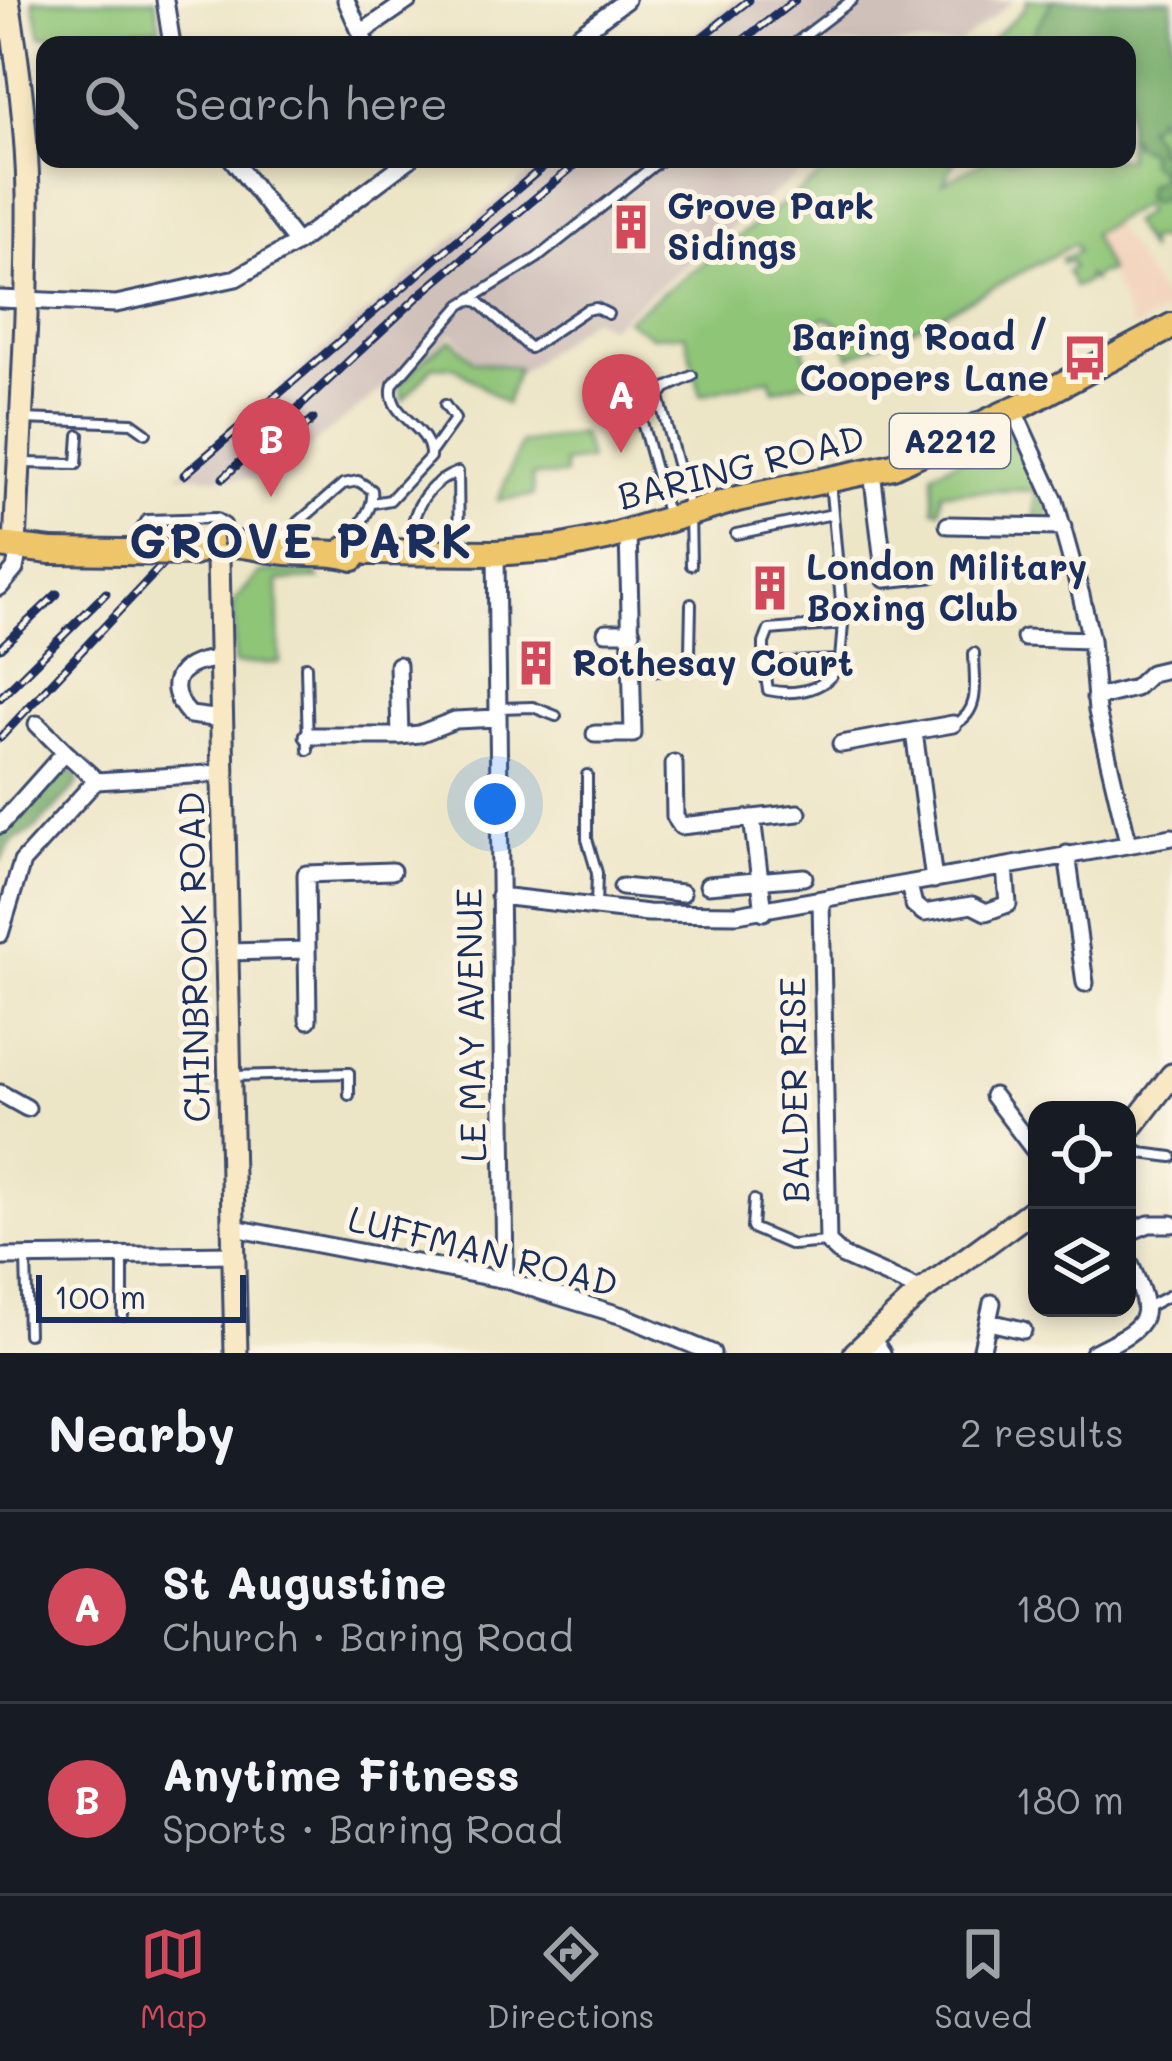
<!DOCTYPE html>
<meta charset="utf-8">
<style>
body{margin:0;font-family:Mali,sans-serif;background:#242831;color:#f1f3f6}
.controls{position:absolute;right:36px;bottom:36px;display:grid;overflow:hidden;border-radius:24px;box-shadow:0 6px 18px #0003}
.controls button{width:108px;height:108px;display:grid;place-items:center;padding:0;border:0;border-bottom:3px solid #363941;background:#171b24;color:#f1f3f6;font:60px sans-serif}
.scale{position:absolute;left:36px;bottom:30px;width:210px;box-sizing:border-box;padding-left:12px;border:6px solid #1b2f5e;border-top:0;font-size:33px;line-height:42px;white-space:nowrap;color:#1b2f5e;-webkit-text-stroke:9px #fcf5e5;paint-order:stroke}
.you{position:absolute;left:495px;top:804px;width:42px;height:42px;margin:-30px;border:9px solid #fff;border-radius:50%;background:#1a73e8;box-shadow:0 0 0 18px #1a73e833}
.badge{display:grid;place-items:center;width:78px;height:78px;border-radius:50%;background:#d1495b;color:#fff;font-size:39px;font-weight:700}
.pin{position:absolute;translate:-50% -99px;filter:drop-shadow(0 3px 6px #0008)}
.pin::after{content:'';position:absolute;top:63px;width:42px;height:36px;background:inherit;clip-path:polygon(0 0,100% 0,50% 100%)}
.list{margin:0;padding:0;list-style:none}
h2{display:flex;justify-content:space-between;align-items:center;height:156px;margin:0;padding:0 48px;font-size:51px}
h2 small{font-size:39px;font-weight:400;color:#9ea1a6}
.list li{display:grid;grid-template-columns:78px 1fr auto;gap:36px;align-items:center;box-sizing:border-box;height:192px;padding:0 48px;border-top:3px solid #363941}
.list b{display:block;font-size:45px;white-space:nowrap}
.list p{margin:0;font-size:39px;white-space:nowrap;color:#9ea1a6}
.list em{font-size:39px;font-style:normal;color:#9ea1a6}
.icon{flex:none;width:66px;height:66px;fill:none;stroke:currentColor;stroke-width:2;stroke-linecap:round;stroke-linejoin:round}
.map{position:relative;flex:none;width:1172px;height:1353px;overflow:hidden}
.search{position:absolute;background:#171b24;box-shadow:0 6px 18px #0003;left:36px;right:36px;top:36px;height:132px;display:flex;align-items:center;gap:30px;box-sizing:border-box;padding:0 42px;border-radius:24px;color:#9ea1a6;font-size:45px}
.sheet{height:540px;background:#171b24}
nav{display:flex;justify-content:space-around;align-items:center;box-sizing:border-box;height:168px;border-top:3px solid #363941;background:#171b24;font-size:33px;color:#9ea1a6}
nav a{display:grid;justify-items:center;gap:6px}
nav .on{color:#d1495b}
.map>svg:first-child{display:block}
.built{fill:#f3d4be}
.industrial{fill:#cfc0ba}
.green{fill:#8fc577;stroke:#557a6a;stroke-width:3}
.forest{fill:#73aa68;stroke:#476c63;stroke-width:3}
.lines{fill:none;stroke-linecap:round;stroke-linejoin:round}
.lane-casing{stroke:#3a4a6e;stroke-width:14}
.street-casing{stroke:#3a4a6e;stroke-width:21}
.secondary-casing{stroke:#3a4a6e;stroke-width:27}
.primary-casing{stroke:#3a4a6e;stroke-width:30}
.lane{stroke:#fff;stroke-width:8}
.street{stroke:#fff;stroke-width:15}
.secondary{stroke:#f8e8c3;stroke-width:21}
.primary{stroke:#eec569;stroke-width:24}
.rail-casing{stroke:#1b2f5e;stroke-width:9}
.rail{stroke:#fcf5e5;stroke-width:4.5;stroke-dasharray:14;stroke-linecap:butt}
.lane-bridge-casing{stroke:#3a4a6e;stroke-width:14;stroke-linecap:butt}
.primary-bridge-casing{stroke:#3a4a6e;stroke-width:30;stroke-linecap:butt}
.lane-bridge{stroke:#fff;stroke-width:8}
.primary-bridge{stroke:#eec569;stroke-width:24}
.labels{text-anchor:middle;stroke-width:10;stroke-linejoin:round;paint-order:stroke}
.shield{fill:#fcf5e5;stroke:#5e6a86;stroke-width:3}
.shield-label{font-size:33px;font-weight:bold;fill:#1b2f5e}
.poi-label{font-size:36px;font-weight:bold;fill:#1b2f5e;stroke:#fcf5e5;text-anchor:start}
.street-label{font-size:36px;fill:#1b2f5e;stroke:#fcf5e5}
.district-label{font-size:48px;font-weight:bold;letter-spacing:3px;fill:#1b2f5e;stroke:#fcf5e5}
</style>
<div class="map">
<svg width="1172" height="1353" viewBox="0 0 1172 1353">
<rect width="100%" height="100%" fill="#fcf5e5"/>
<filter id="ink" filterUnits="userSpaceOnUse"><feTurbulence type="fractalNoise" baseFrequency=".00833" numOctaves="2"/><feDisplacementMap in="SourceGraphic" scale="24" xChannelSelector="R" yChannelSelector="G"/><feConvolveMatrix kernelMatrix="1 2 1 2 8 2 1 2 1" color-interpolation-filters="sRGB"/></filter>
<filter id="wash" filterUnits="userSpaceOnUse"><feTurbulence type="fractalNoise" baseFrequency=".004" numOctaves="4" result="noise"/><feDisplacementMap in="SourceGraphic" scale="48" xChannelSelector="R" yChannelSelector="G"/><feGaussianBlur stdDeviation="2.7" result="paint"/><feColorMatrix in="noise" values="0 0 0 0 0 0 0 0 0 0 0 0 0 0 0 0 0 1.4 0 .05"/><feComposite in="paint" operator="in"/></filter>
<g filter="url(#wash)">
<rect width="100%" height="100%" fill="#ece5c6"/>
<path class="built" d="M1112 223 1169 308 1133 329 1092 234Z"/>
<path class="industrial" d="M735 0H1014L958 45H680Z
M546 159H817L609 327 591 318 520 373 475 359 453 333 268 480 177 475Z"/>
<path class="green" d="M33 0H155L160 28 41 36Z
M1027 0H1053L1026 45H986L1024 9Z
M1155 114 1172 140V168L1167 169C1172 193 1172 220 1164 238L1148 240V250L1131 222 1146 212 1141 205 1092 234 1109 271 1097 274 1092 281 1087 276 1086 282 1074 287 1067 271 1073 268 1071 261 1063 263 1061 259 1078 252 1075 244 935 318 850 357 836 322 825 317 799 332 813 380 774 390 770 378 701 395 685 334 652 336 626 320 843 159H956L943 183 988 159H1127V118L1160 167 1164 151 1154 148 1157 142 1143 126Z
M452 339 474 361 518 368 506 404 455 367 433 366 403 401 400 385 427 356Z
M582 434 589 460 564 463 565 475 532 476 533 496 498 500 521 443Z
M1009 436C1032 455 1040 489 1049 516L1047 520 1035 516V490L942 492 940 510 934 509 933 472Z
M261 572H314L319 579 278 581 280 663 234 664V601Z"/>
<path class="forest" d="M1053 0H1172V130L1162 127 1157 115 1152 124 1146 126 1157 142 1155 148 1165 154 1161 166 1165 171 1172 168V186L1161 199 1151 203 1144 198 1147 185 1160 179 1159 170 1148 162 1149 152 1132 144V138H1127V45H1026Z
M70 769 78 778V784L35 829 12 842 0 862V833C20 818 52 775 70 769Z"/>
</g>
<g filter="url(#ink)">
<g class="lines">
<g class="lane-casing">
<path id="lane" d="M793 45 852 0
M471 300 479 302 530 348 586 310 596 308 608 314
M597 401H628L639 411 668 517
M23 419 132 423 146 433
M432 451 455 419 445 405
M20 463 77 464 79 435
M830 481 843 624 840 660 764 663V643L769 630 843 624
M373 503 390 500 430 457C432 425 384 417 393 384L461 305 537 258 662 159
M736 534 833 514
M281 545 286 533 343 484 358 481 372 490C375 512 355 524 351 545
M410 550C410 513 423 485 458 472L459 547
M691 565 690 512 659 397 666 388 692 376
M764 663 768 690C796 696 831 690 840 660
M306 666 308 750
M659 671 679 668 690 653 691 604
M498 708 533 707 556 716
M955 724C982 711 974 680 974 653
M587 775V839L597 873 596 906
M234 1076 349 1073V1095
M1127 1141 1141 1153 1172 1157
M754 1200 752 1228 792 1245 827 1242
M123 1257V1315
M26 1258 28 1334
M1147 1307 1172 1294"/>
</g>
<g class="street-casing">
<path id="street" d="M165 0 172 45
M346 0 366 45
M361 33 409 0
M565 45 626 0
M232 159 297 243
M0 299 116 304 236 278 297 243 410 159
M1013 409 1055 501 1081 595 1091 640 1097 711 1128 842
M872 471 885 579 931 574
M948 525 1063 527
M496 553 505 1280
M0 587 15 569 19 547
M606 632H632
M1025 638 1091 640
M221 659C183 660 159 682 190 715L222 719
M398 665 400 736
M1095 698 1135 688 1151 673 1172 668
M37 724 65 752
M914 732 934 880
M595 734H633L628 532
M308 736H400L419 734 455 720 497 718
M841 744 953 724
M674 763 675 817 681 826 798 813
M752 818 764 912
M0 825 65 752 97 781
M1067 854 1085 983
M708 885 804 877
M909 885 914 905 924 913 972 905 986 912 1008 904 1005 867
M622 887 682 893
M499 896 648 913 737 914 1172 837
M821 901 828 1242 843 1256 922 1291
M0 934 22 862 91 786 97 781 223 773
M227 952 307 950
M308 1020 306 874 392 871
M0 1093 27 1108
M993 1096 1037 1154
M234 1228 505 1280 626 1317 712 1353
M1127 1233 1149 1224H1172
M0 1257 234 1254
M989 1322 1023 1330
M871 1337 882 1353
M981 1353 992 1303
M1093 1353C1154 1323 1155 1319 1127 1257"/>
</g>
<g class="secondary-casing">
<path id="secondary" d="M8 0C18 64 27 129 28 194 29 312 20 429 15 547
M218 559 236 1353
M1127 1133 1172 1075
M855 1353 922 1291 1037 1207"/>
</g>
<g class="primary-casing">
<path id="primary" d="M0 545 51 551
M342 552 350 547 368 552 496 553 558 548 606 538 737 499 893 466 1029 402 1172 326
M194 553C219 534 260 550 287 552 311 554 333 551 353 558"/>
</g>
<use href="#lane" class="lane"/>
<use href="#street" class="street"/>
<use href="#secondary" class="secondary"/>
<use href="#primary" class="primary"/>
<g class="rail-casing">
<path id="rail" d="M692 45 749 0
M737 45 795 0
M258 471 313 419
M184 475 552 159
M223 478 422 293 582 159
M0 648 57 594
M0 698 106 593
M0 738 163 564"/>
</g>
<use href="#rail" class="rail"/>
<g class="lane-bridge-casing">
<path id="lane-bridge" d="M140 546V531L147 520 216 518 226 524 229 545"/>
</g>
<g class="primary-bridge-casing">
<path id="primary-bridge" d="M51 551 194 553"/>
</g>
<use href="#lane-bridge" class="lane-bridge"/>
<use href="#primary-bridge" class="primary-bridge"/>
</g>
</g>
<defs>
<g id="building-bare" transform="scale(3.6)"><path d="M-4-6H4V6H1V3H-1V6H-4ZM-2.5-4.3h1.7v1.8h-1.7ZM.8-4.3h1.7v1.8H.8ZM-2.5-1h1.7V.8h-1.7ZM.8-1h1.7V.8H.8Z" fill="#d1495b" stroke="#fcf5e5" stroke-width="2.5" paint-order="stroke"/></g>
<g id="bus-bare" transform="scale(3.6)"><path d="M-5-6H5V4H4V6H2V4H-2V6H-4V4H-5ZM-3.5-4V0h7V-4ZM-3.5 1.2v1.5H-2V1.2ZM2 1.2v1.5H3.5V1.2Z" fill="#d1495b" stroke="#fcf5e5" stroke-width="2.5" paint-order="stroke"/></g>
</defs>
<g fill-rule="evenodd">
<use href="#building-bare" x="631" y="227"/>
<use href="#bus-bare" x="1085" y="358"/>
<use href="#building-bare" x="770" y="588"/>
<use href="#building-bare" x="536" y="663"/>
</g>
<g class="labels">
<rect class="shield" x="890" y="414" width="120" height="54" rx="9"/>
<g class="shield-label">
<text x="950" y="453">A2212</text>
</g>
<g class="poi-label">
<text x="667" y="219">Grove Park<tspan x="667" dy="41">Sidings</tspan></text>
<text x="1049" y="350" text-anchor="end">Baring Road /<tspan x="1049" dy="41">Coopers Lane</tspan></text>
<text x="806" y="580">London Military<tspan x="806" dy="41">Boxing Club</tspan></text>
<text x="572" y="676">Rothesay Court</text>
</g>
<g class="street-label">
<text transform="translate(741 467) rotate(-14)" y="13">BARING ROAD</text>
<text transform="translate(194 957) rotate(-91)" y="13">CHINBROOK ROAD</text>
<text transform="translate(471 1025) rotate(-91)" y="13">LE MAY AVENUE</text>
<text transform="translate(794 1090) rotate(-91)" y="13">BALDER RISE</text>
<text transform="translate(483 1251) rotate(14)" y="13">LUFFMAN ROAD</text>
</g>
<g class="district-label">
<text x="302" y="558">GROVE PARK</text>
</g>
</g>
</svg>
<div class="controls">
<button><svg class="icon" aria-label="locate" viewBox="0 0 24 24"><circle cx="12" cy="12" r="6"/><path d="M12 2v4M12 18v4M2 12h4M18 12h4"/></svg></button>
<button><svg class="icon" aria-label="layers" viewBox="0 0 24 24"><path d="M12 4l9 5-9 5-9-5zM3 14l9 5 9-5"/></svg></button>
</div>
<div class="scale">100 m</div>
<div class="you"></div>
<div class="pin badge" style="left:621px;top:453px">A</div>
<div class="pin badge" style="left:271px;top:497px">B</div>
<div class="search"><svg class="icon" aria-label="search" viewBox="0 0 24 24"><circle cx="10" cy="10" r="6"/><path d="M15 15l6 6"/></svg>Search here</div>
</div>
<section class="sheet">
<h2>Nearby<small>2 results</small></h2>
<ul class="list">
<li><span class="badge">A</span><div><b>St Augustine</b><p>Church · Baring Road</p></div><em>180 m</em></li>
<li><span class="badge">B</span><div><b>Anytime Fitness</b><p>Sports · Baring Road</p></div><em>180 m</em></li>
</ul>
</section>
<nav>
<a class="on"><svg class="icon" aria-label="map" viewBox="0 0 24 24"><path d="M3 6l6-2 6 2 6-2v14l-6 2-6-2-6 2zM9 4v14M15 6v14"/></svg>Map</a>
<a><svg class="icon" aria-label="directions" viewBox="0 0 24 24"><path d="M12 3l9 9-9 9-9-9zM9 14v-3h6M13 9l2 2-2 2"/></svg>Directions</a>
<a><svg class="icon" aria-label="saved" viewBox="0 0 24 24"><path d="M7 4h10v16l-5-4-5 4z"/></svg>Saved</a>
</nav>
